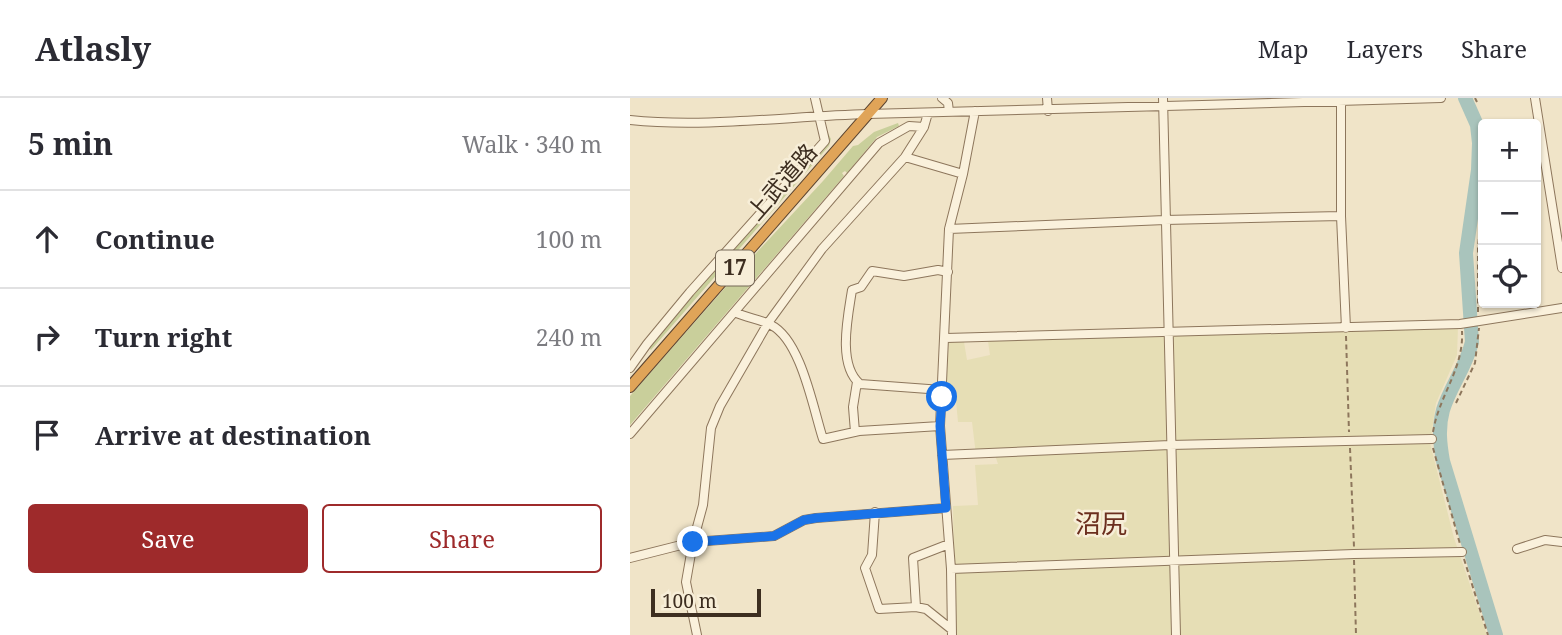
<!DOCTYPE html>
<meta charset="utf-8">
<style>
body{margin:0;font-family:"Noto Serif","Noto Sans JP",serif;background:#f2f2f3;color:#2b2b33}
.controls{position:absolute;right:21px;top:21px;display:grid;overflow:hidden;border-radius:7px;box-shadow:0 2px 5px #0004}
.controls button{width:63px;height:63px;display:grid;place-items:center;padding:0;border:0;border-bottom:2px solid #e1e1e2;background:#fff;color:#2b2b33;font:35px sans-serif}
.scale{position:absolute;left:21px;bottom:18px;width:110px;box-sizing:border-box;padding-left:7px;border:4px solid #3d2e20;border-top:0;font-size:19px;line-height:24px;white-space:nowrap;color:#3d2e20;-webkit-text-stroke:5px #f7eed8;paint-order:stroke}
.stop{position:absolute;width:21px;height:21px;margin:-16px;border:5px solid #1a73e8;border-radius:50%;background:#fff}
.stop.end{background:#1a73e8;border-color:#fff;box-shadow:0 2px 7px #0008}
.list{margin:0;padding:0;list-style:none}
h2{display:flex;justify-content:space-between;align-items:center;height:91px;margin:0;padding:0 28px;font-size:30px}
h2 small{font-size:23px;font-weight:400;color:#7c7c81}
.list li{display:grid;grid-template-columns:46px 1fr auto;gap:21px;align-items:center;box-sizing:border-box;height:98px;padding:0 28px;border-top:2px solid #e1e1e2}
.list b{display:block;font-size:26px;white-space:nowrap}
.list em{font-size:23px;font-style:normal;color:#7c7c81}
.actions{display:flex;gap:14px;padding:21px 28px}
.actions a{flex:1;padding:16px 0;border:2px solid #9e2a2b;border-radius:7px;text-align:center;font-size:24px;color:#9e2a2b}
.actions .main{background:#9e2a2b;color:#fff}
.icon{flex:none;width:38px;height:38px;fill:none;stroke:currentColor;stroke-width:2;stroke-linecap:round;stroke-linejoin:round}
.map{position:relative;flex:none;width:932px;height:537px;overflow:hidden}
header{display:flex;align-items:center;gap:42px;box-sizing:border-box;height:98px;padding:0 35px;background:#fff;border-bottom:2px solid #e1e1e2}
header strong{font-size:33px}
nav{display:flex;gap:38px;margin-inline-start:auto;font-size:24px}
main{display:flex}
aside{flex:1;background:#fff}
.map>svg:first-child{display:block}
.farmland{fill:#e6deb5}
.green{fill:#c9cf9b}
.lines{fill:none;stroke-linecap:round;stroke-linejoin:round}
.river{stroke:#a9c4bc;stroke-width:14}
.minor-casing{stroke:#8d765c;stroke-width:10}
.highway-casing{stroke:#5b4430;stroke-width:12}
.path{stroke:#8d765c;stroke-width:2;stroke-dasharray:5 3.5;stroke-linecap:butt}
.minor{stroke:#faf1dc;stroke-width:8}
.highway{stroke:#e0a458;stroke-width:10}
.route{stroke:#1a73e8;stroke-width:9}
.labels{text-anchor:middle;stroke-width:5;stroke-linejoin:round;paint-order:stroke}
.shield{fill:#f7eed8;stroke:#756857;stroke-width:2}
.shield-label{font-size:21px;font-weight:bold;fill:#3d2e20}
.street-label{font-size:23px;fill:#3d2e20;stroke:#f7eed8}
.quarter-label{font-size:26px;fill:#6b2e1e;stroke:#f7eed8}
</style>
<header>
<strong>Atlasly</strong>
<nav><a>Map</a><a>Layers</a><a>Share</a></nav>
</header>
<main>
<aside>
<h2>5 min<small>Walk · 340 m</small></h2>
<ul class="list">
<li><svg class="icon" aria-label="ahead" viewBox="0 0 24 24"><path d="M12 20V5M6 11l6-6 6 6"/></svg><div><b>Continue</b></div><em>100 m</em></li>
<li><svg class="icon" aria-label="right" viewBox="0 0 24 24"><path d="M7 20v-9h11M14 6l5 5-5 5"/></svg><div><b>Turn right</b></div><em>240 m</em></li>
<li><svg class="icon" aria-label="arrive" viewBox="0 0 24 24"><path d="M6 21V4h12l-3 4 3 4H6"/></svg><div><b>Arrive at destination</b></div></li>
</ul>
<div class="actions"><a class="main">Save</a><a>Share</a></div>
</aside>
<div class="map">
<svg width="932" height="537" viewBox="0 0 932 537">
<rect width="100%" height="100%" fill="#f0e4c8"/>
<path class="farmland" d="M828 229 827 257 806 305 800 345 824 440 857 537H325L323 408 348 407 345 367 368 366 365 357H346L342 324H328L325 292H316L319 243 334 244 337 262 360 257 358 243Z"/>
<path class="green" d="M268 25 269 28 247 39 217 75 215 73 212 75 214 78 0 327V298L115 167 193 83 223 48 228 47 244 34Z
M195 29 201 41 199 48 21 252 19 250 68 188 197 46 199 42Z"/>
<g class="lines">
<path class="river" d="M835 0 847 27 849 45 848 72 836 155 842 244C836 269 820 289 813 312 808 330 810 346 813 363L866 537"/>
<g class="minor-casing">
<path id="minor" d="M312 0 318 5 319 14
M417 0 418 13
M533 0 546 537
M905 0 932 170
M711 3V118L716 230
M0 22C76 30 161 18 238 16 429 12 620 5 811 0
M275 59 333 76
M319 131 535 122 711 118
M105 214C116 220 130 221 141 227 171 242 183 310 193 341L229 333 310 328
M316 240 830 226 932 210
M0 270 17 246 60 194 195 43 185 0
M312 292 230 286C207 267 218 218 222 192L231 189 242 173 274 178 308 172 318 174
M225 334 223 309 227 284
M0 336 249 45 279 28 294 29
M312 357 540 347 802 341
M245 414 242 457 235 470 249 511 286 509 296 511 321 531
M887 451 915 442 932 444
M0 460 63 444 144 438 174 422 186 420 316 410
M321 471 724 456 832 454
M286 509 283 460 319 446
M67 537 56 484 63 444 73 407 81 330 90 308 138 225 192 151 275 59 294 29 298 15
M322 537 321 471 310 328 319 131 333 76 345 13"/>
</g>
<g class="highway-casing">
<path id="highway" d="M0 289 252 0"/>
</g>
<path class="path" d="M845 0 847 4
M848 214V149L853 100
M716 238 719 334
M826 305 845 265 849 230
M803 334C809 297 834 271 832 233
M720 350 724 449
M803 350 830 446
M834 461 858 537
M724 462 726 537"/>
<use href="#minor" class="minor"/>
<use href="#highway" class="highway"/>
</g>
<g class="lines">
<path class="route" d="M63 444 144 438 174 422 186 420 316 410 310 328 312 299"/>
</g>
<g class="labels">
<rect class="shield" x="86" y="152.5" width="38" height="35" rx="5"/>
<g class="shield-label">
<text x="105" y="177">17</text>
</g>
<g class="street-label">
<text transform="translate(152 84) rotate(-49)" y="8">上武道路</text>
</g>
<g class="quarter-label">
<text x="471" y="435">沼尻</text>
</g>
</g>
</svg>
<div class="controls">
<button>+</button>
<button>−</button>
<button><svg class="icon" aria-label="locate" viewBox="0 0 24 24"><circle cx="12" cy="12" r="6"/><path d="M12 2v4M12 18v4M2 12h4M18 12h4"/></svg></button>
</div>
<div class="scale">100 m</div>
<div class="stop" style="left:312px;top:299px"></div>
<div class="stop end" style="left:63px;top:444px"></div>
</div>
</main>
